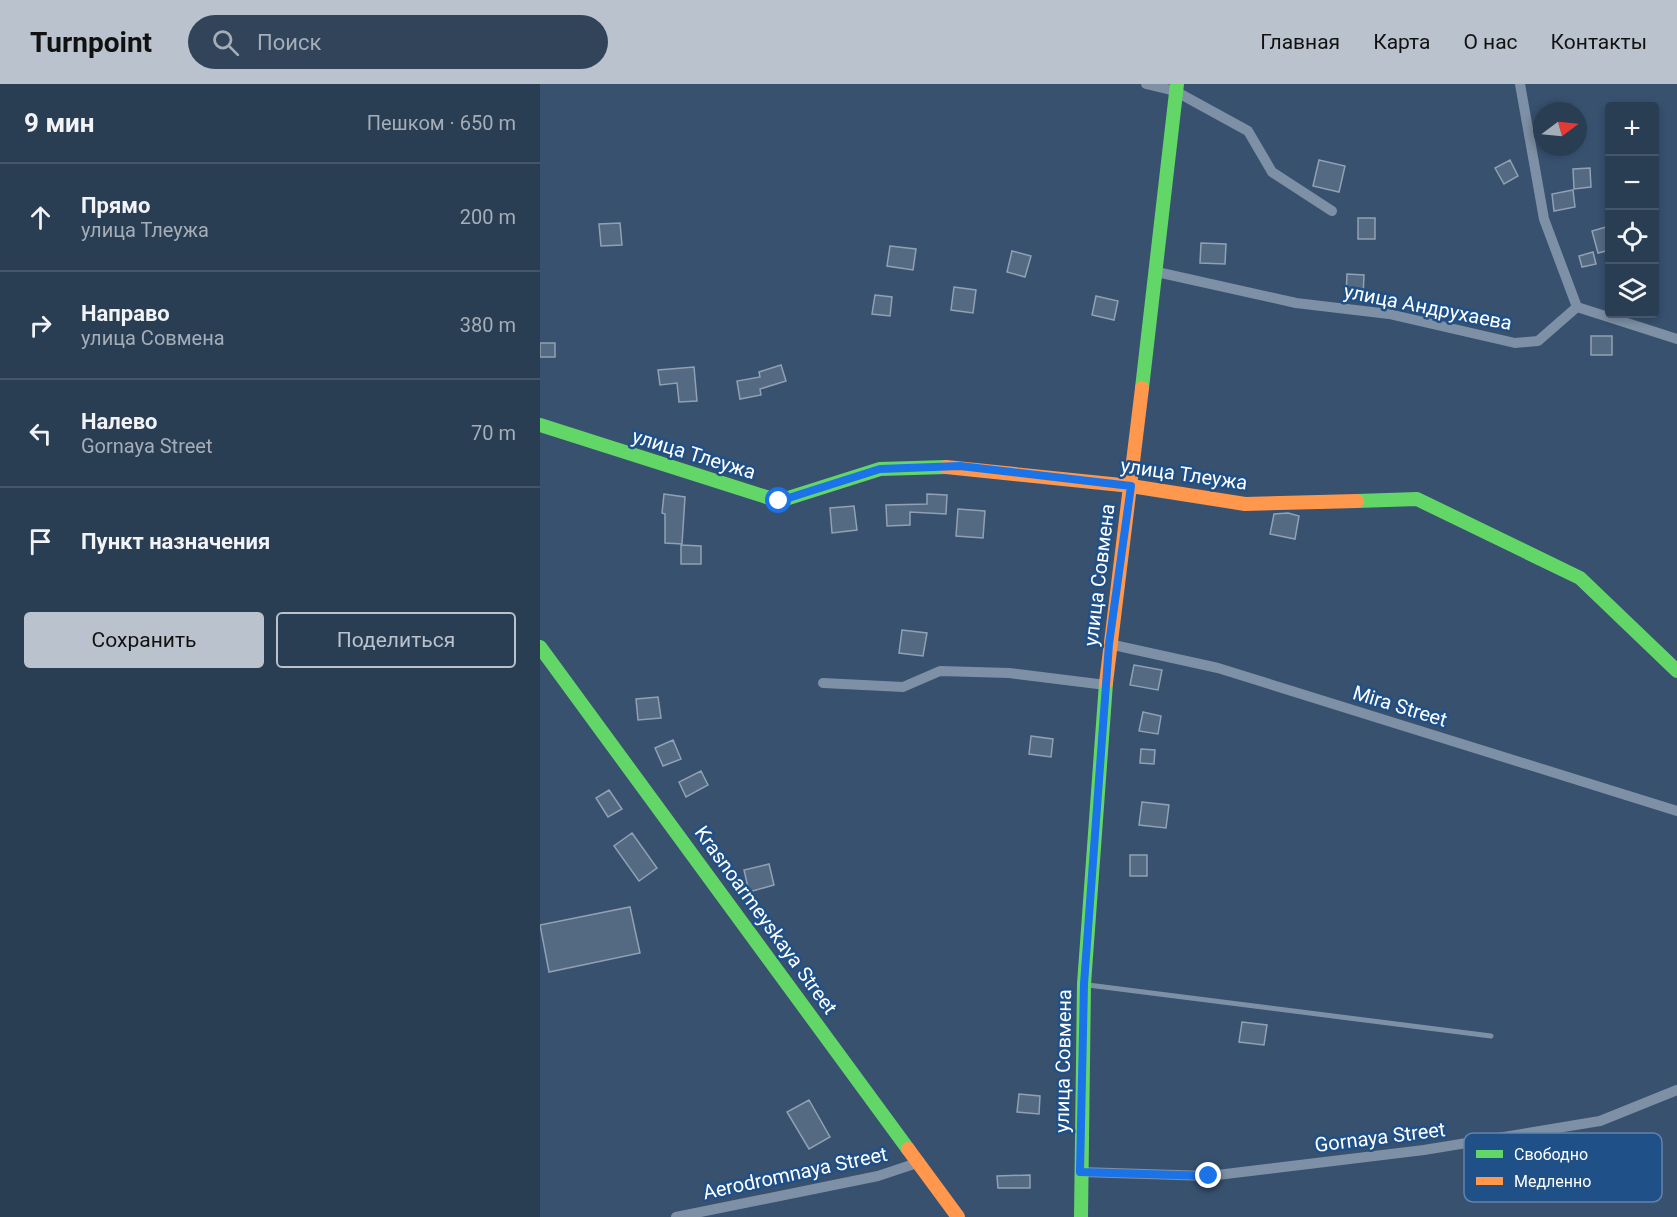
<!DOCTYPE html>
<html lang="ru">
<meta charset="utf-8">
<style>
body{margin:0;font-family:Roboto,sans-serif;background:#31445a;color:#f1f3f6}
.controls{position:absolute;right:18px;top:18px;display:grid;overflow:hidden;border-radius:6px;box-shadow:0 3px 9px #0003}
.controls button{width:54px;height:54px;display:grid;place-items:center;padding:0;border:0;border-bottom:2px solid #45566a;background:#293d53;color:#f1f3f6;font:30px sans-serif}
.compass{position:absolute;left:993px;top:18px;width:54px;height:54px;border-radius:50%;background:#293d53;box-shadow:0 3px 9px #0003;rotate:74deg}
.stop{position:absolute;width:18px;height:18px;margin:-14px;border:4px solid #1a73e8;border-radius:50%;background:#fff}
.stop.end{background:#1a73e8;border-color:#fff;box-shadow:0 2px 6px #0008}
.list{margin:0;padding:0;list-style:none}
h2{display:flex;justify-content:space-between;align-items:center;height:78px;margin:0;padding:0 24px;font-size:26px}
h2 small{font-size:20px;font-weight:400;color:#a5aeb8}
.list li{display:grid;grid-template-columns:39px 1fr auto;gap:18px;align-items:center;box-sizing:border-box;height:108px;padding:0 24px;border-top:2px solid #45566a}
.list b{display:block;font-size:22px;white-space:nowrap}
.list p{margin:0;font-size:20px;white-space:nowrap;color:#a5aeb8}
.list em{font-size:20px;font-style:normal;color:#a5aeb8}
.actions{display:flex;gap:12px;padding:18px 24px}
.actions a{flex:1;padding:14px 0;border:2px solid #b9c2cd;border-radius:6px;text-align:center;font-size:21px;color:#b9c2cd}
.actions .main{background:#b9c2cd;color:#111}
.icon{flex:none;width:33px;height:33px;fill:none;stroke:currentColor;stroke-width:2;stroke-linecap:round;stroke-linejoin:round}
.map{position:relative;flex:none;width:1137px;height:1133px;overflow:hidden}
header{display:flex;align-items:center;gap:36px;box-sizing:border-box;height:84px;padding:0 30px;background:#b9c2cd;color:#111}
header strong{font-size:28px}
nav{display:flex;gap:33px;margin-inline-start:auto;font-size:21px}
.search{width:420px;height:54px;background:#31445a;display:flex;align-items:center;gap:15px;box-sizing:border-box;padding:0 21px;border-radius:33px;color:#a5aeb8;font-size:22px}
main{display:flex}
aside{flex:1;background:#293d53}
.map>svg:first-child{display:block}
.building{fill:#546a82;stroke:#91a1b3;stroke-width:1.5}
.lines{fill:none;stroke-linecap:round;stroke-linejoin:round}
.lane{stroke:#7e90a5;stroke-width:5}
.street{stroke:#7e90a5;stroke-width:10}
.fast{stroke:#63d668;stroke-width:14}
.slow{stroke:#ff974d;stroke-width:14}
.route{stroke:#1a73e8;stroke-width:8}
.labels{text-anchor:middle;stroke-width:5;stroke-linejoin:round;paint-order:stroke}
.street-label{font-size:20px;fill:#fff;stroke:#1f5087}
.key{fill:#1f5087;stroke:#6284ab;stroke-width:1.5}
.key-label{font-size:16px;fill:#fff}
</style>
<header>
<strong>Turnpoint</strong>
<div class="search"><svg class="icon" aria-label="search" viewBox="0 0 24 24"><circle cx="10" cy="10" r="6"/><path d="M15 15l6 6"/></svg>Поиск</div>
<nav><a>Главная</a><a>Карта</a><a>О нас</a><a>Контакты</a></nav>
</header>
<main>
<aside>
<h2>9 мин<small>Пешком · 650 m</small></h2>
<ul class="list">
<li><svg class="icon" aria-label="ahead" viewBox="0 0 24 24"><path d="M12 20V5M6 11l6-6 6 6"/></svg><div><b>Прямо</b><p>улица Тлеужа</p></div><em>200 m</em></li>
<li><svg class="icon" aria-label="right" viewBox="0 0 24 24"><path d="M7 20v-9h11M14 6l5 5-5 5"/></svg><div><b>Направо</b><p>улица Совмена</p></div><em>380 m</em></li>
<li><svg class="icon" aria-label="left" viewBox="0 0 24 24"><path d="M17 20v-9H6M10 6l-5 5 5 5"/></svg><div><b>Налево</b><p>Gornaya Street</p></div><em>70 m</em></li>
<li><svg class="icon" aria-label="arrive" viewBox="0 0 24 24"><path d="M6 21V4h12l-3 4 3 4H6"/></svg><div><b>Пункт назначения</b></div></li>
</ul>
<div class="actions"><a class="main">Сохранить</a><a>Поделиться</a></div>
</aside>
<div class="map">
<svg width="1137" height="1133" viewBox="0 0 1137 1133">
<rect width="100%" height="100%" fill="#37516f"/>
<path class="building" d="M779 76 805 82 799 108 773 102Z
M970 76 978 92 964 100 955 84Z
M1050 84 1051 103 1034 105 1033 85Z
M1033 106 1035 123 1014 127 1012 110Z
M818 134H835V155H818Z
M80 139 82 161 61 162 59 140Z
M1066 143 1070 166 1058 169 1052 147Z
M661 159 686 160 685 180 660 179Z
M350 162 376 165 373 186 347 182Z
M472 167 491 172 485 193 467 188Z
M1053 168 1056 180 1042 183 1039 172Z
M807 190 824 191 823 213 806 212Z
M414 203 436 206 433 229 411 226Z
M335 211 352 213 350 232 332 230Z
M556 212 578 217 574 236 552 231Z
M1051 252H1072V271H1051Z
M0 259H15V273H0Z
M241 281 246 297 220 305 221 311 200 315 197 297 220 293 219 288Z
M154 283 157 317 139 318 137 299 120 301 118 286Z
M124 410 145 413 142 460 125 459V430L122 429Z
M387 410 407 411 406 430 370 428V441L347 442 346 421 387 420Z
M314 422 317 446 292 449 290 424Z
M418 425 445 427 443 454 416 452Z
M748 429 759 432 755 455 730 450 734 430Z
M141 461 161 462V480H141Z
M362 546 387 549 383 572 359 569Z
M594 581 622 586 618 606 590 601Z
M118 613 121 634 98 636 96 615Z
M603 628 621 632 618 650 599 647Z
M491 652 513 655 511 673 489 670Z
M133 656 141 675 123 682 115 664Z
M601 665 615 666 614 680 600 679Z
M161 687 168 701 146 713 139 698Z
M69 706 82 725 68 733 56 714Z
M602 718 629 721 626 744 599 741Z
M92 749 117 784 99 797 74 762Z
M590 771H607V792H590Z
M229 780 234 801 209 808 204 786Z
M90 823 100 869 9 888 0 841Z
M702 938 727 941 724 961 699 958Z
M479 1010 500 1012 499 1030 477 1028Z
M269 1016 290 1053 269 1065 247 1028Z
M490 1091V1104H458L457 1092Z"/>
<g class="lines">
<path class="lane" d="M548 901 951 952"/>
<path class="street" d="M606 0 635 7 708 47 732 88 792 127
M980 0 1004 135 1037 223
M617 188 756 219 849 230 975 259 998 257 1037 223 1137 255
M569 560 678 584 1137 727
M283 599 363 603 400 587 469 589 566 601
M541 1088 669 1092 884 1066 1060 1037 1137 1006
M136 1133 338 1092 380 1078"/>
<path class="fast" d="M602 304 637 0
M0 341 239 417 340 385 406 383
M817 417 877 415 1040 494 1137 587
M0 563 368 1065
M541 1133 544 900 566 599"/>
<path class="slow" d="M406 383 591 402 705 420 817 417
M566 599 602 304
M368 1065 418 1133"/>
</g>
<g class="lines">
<path class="route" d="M239 417 340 385 420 382 591 402 569 560 544 900 540 1088 669 1092"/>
</g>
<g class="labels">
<g class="street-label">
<text transform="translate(888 223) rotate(11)" y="7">улица Андрухаева</text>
<text transform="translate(154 370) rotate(17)" y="7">улица Тлеужа</text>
<text transform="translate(644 390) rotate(8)" y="7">улица Тлеужа</text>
<text transform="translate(559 491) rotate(-83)" y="7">улица Совмена</text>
<text transform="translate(860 622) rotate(17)" y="7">Mira Street</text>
<text transform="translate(226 836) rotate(54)" y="7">Krasnoarmeyskaya Street</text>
<text transform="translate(523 977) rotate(-89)" y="7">улица Совмена</text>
<text transform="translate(840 1053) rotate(-7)" y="7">Gornaya Street</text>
<text transform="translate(255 1089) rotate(-12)" y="7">Aerodromnaya Street</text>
</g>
</g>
<rect x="924" y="1049" width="198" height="69" rx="9" class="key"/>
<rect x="936" y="1066" width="27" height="8" fill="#63d668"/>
<rect x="936" y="1093" width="27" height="8" fill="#ff974d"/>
<g class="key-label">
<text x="974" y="1076">Свободно</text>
<text x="974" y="1103">Медленно</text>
</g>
</svg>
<div class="controls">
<button>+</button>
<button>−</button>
<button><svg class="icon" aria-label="locate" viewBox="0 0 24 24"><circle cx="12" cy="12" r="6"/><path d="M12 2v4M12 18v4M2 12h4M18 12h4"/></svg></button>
<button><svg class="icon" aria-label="layers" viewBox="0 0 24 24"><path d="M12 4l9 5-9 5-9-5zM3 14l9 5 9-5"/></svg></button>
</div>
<svg class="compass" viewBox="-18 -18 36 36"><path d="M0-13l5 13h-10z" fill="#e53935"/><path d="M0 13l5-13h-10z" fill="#a5aeb8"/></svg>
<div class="stop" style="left:239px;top:417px"></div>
<div class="stop end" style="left:669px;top:1092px"></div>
</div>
</main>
